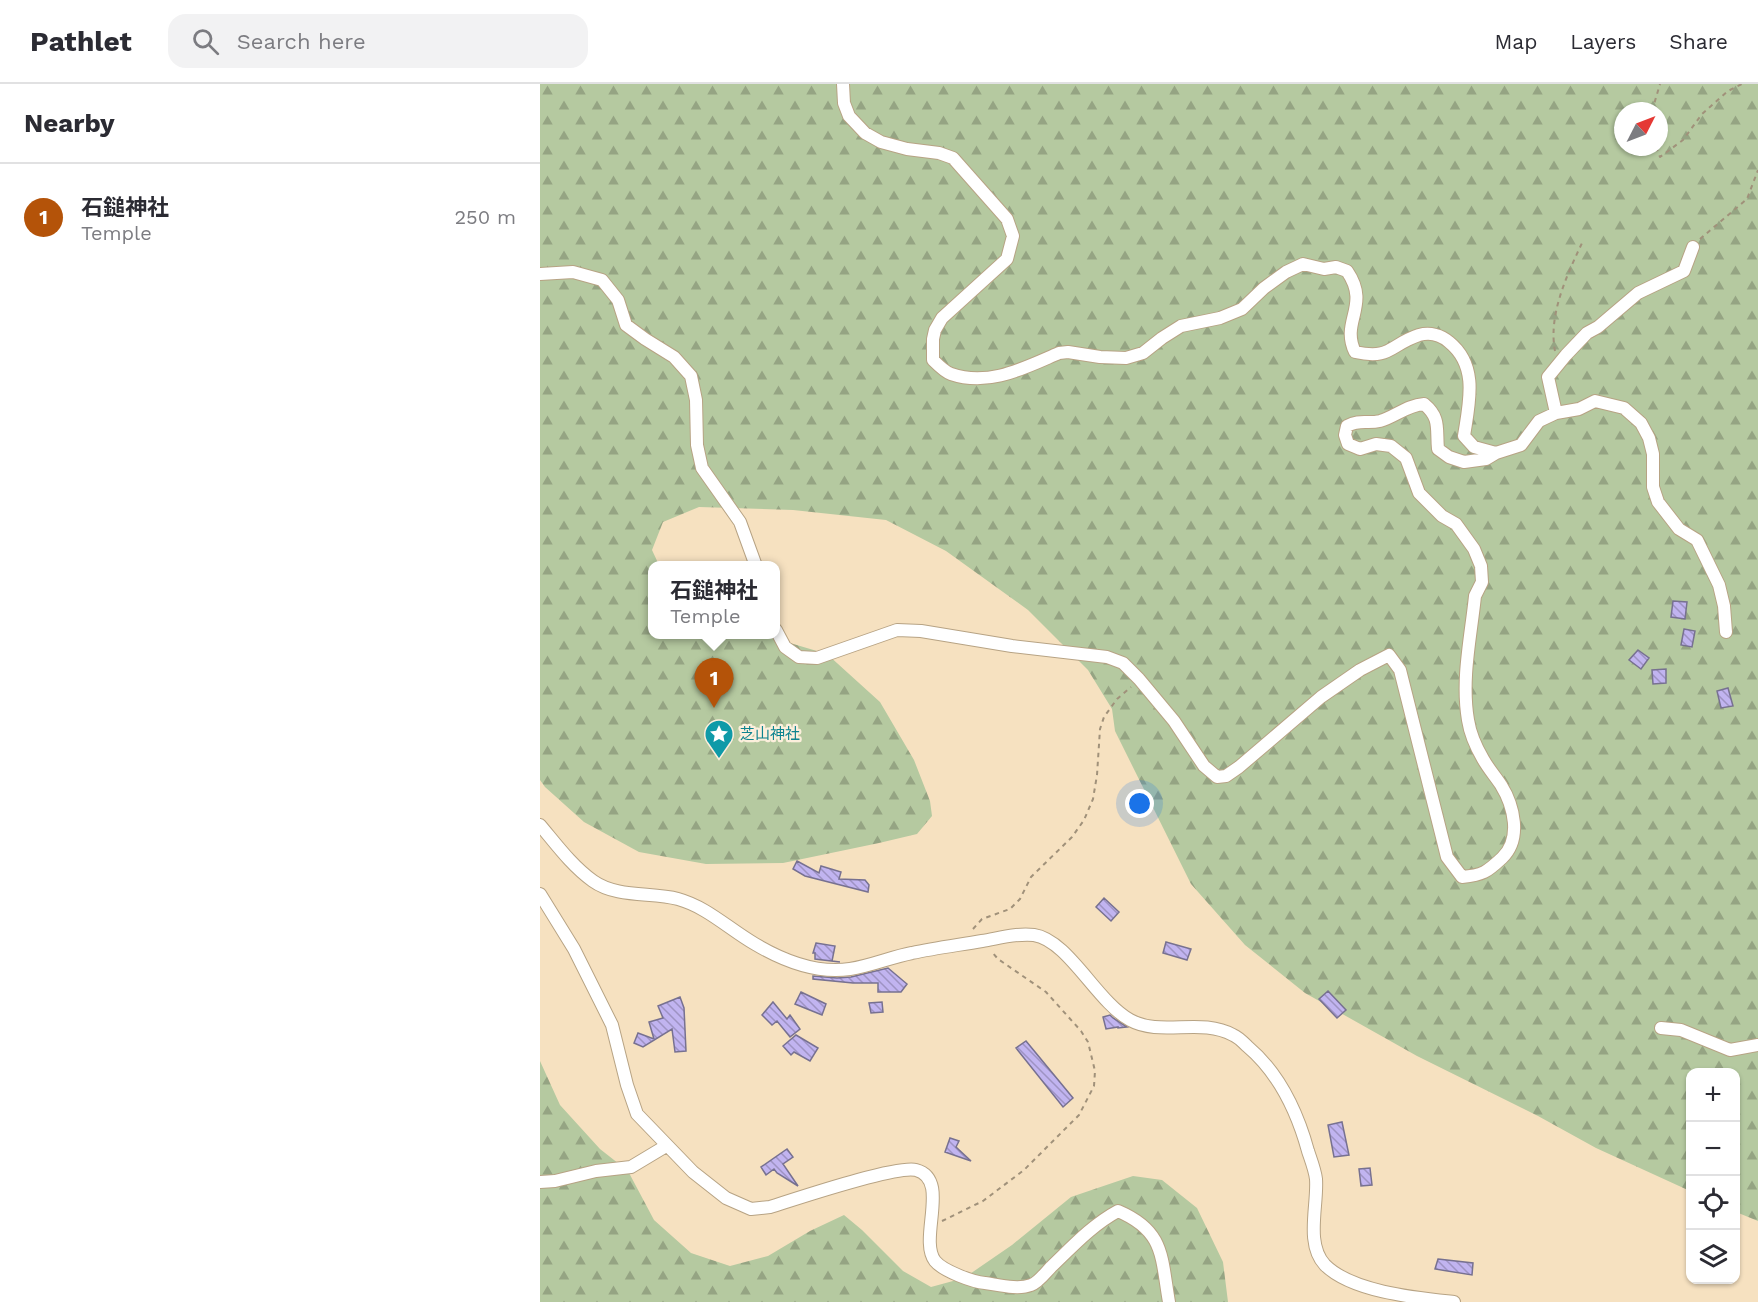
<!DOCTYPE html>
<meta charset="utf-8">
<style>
body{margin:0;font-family:"Work Sans","Noto Sans JP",sans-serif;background:#f2f2f3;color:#2b2b33}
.controls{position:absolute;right:18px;bottom:18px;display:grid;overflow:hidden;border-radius:12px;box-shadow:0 2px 4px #0004}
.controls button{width:54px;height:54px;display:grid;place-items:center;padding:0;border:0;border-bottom:2px solid #e1e1e2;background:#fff;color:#2b2b33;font:30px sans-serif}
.compass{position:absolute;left:1074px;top:18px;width:54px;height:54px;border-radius:50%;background:#fff;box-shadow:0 2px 4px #0004;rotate:48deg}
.you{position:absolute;left:600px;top:720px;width:21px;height:21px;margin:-15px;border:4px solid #fff;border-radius:50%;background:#1a73e8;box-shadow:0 0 0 9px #1a73e833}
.badge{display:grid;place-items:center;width:39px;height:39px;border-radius:50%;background:#b45309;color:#fff;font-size:20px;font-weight:700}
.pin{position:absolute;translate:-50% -50px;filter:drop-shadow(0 2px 3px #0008)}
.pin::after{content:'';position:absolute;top:32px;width:21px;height:18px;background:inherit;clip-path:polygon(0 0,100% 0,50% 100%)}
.popup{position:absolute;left:108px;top:477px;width:132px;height:78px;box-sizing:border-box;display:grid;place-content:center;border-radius:12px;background:#fff;filter:drop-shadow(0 2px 4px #0005);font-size:20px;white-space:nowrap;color:#7c7c81}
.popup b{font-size:22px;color:#2b2b33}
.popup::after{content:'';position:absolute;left:50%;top:100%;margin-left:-12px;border:12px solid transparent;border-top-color:#fff}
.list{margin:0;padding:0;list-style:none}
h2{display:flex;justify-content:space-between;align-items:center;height:78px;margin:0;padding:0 24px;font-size:26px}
h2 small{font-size:20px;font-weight:400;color:#7c7c81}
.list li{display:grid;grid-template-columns:39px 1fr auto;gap:18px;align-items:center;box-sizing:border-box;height:108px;padding:0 24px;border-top:2px solid #e1e1e2}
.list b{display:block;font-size:22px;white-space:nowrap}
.list p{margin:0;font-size:20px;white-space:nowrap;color:#7c7c81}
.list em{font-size:20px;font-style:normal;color:#7c7c81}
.icon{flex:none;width:33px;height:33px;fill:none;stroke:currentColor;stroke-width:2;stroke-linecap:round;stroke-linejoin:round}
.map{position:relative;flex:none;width:1218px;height:1218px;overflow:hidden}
header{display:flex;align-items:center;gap:36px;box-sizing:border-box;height:84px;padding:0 30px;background:#fff;border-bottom:2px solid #e1e1e2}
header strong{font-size:28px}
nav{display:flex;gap:33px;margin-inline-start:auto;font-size:21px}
.search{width:420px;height:54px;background:#f2f2f3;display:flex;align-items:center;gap:15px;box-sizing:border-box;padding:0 21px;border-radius:18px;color:#7c7c81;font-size:22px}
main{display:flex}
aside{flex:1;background:#fff}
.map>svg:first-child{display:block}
.forest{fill:url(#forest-firs);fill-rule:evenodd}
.building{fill:url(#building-back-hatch);stroke:#777190;stroke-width:1.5}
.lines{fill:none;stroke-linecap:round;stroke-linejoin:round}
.minor-casing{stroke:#b7a384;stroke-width:14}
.path{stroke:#a0917a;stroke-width:2;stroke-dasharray:4.5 4.5;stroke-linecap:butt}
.minor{stroke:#fff;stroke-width:12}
.labels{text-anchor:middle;stroke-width:4.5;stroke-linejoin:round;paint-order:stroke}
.culture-label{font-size:15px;fill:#0d838f;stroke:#fcefdc;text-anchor:start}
</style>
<header>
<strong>Pathlet</strong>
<div class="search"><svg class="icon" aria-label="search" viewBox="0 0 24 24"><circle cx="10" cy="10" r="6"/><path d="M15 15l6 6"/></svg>Search here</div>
<nav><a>Map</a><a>Layers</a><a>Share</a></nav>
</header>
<main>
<aside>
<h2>Nearby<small></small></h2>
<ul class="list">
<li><span class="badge">1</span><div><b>石鎚神社</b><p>Temple</p></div><em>250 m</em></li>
</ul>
</aside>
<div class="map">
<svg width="1218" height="1218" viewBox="0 0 1218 1218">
<defs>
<pattern id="forest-firs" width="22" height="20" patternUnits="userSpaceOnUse" patternTransform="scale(1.5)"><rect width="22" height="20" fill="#b5c9a0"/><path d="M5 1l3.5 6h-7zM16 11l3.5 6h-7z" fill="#95a483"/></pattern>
<pattern id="building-back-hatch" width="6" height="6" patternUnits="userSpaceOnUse" patternTransform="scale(1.5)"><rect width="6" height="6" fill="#c1b4f0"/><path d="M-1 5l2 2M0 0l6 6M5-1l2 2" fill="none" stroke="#9e93c3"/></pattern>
</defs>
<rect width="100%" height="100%" fill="#f6e1c0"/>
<path class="forest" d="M0 0H1218V1137L1196 1128V988H1150V1107L1056 1064 998 1032 877 972 765 909 705 861 651 800 575 647 572 625 548 586 488 526 406 467 346 436 253 426 159 423 123 438 112 466 119 481 112 482V550L223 551 287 570 340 618 374 676 390 717 392 732 377 750 339 759 243 779 166 780 99 768 44 738 5 703 0 696ZM1083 27H1119V63H1083Z
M0 977 20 1021 60 1065 88 1087 114 1136 151 1169 190 1182 228 1172 270 1147 304 1131 322 1146 363 1187 391 1203 424 1194 472 1161 531 1113 593 1092 622 1096 657 1124 683 1178 688 1218H0Z"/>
<path class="building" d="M1133 517 1147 518 1145 535 1131 533Z
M1144 545 1155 547 1152 563 1141 561Z
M1098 566 1109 574 1101 585 1089 576Z
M1126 585V599L1113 600 1112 586Z
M1188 604 1193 622 1181 624 1177 607Z
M257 777 279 789 281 782 301 788 299 795 325 796 329 801 328 808 265 792 253 785Z
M564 814 579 828 571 837 556 823Z
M626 858 651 865 647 876 623 869Z
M276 859 295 862 292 877 300 878 275 875V869H273Z
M348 884 367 900 361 908H338V899H313L273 895V892L297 894 311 893Z
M788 907 806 926 797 934 779 915Z
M261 908 286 920 282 931 255 920Z
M140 913 144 924 146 967 135 968 132 945 103 963 94 959 98 949 114 955 109 938 123 934 118 922Z
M233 918 247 935 250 931 260 945 250 953 237 937 232 941 222 931Z
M342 918 343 928 331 929 329 919Z
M570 931 573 934 587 943 578 944V943L566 945 563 933Z
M256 951 278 964 270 977 254 968 251 971 243 962Z
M486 957 533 1014 523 1023 476 964Z
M802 1038 809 1071 794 1073 788 1041Z
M410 1054 419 1057 416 1063 431 1077 405 1068Z
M247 1065 253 1073 243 1080 258 1102 237 1089 234 1085 226 1091 221 1083Z
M830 1084 832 1101 821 1102 819 1085Z
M898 1175 933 1179 932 1191 895 1185Z"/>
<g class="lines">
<g class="minor-casing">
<path id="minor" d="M303 0 304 19 309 32 325 49 341 58 367 65 399 69 413 74 467 135 473 152 467 175 402 234 395 246 393 255V276C398 281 405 288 411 290 449 303 484 284 519 269L528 268 560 273 586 274 603 269 622 254 641 242 680 234 702 225 724 204 746 188 763 180 784 185 796 183 807 187C831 222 800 237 815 268 851 276 849 261 879 251 890 248 901 251 909 258 939 282 929 319 924 352L934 363 956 369
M0 190 33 188 62 196 78 216 86 241 105 255 134 273 151 292 156 316 157 361 162 384 200 438 216 482
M1016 329 1008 293 1026 271 1047 249 1058 243 1098 209 1144 187 1153 163
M236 546 245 563 259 573 277 574 357 546 381 547 472 562 567 573 583 579 599 595 634 637 664 682 677 693 686 692 699 683 781 613 820 586 849 571 860 586 907 773 922 793C943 791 947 788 962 774 982 755 974 722 961 701 955 692 948 684 943 675 936 663 930 649 928 636 921 595 931 552 935 512L942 498 941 482 934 465 916 440 902 432 879 409 866 374 851 362 836 360 820 365 808 360 805 351 807 342C820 335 827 340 840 337 855 333 867 321 884 320 901 334 896 345 898 365L909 373 924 378 946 375 956 369 981 361 999 337 1016 329 1039 325 1055 317 1084 324 1101 339 1109 354 1113 370V403L1118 418 1139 445 1157 456 1179 501 1184 522 1186 548
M0 741C16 760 32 782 53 797 77 814 111 808 138 815 167 823 189 845 215 860 242 876 277 890 310 885 331 882 351 873 372 869 395 864 419 861 442 857 460 854 476 849 494 851 528 856 557 918 590 936 621 953 661 933 693 951 698 953 703 958 707 962 739 989 757 1027 768 1067 771 1076 775 1086 776 1095 778 1121 765 1160 785 1181 812 1208 877 1214 914 1218
M0 810 34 865 72 941 87 1001 97 1030 153 1088 186 1114 211 1125 230 1123C256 1115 356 1081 376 1086 411 1095 378 1155 395 1177 403 1187 433 1198 445 1199 459 1201 478 1206 491 1201 498 1199 506 1188 511 1183 532 1163 552 1141 578 1127 625 1147 621 1173 629 1218
M1121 944 1141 946 1190 966 1218 961
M0 1098 15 1097 56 1087 91 1083 126 1062"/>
</g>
<path class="path" d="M1112 27 1120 0
M1116 63 1120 73 1143 56 1162 30 1188 7 1202 0
M1160 155 1207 115 1218 86
M1015 267C1008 231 1027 191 1042 159
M433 845 442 835 470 825 480 815 491 793 532 753 544 736 553 715 557 691 560 645 564 633 577 615 591 603
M402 1137 443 1117 484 1086 539 1031 554 1002 555 987 548 958 541 947 506 908 458 875 452 868"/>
<use href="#minor" class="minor"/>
</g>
<defs>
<g id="sight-pin" transform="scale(1.5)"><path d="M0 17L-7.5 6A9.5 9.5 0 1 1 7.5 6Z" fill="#0f9aa8" stroke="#fcefdc"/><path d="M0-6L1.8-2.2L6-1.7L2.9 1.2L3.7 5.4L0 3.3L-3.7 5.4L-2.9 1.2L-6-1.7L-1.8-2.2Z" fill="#fff"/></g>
</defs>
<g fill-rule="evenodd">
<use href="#sight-pin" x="179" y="650"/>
</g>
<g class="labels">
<g class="culture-label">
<text x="200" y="655">芝山神社</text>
</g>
</g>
</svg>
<div class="controls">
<button>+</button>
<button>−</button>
<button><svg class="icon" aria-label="locate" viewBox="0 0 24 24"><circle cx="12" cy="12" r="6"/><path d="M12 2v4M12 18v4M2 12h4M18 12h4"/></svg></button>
<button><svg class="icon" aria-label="layers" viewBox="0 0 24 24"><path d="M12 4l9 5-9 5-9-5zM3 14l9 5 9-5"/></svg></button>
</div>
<svg class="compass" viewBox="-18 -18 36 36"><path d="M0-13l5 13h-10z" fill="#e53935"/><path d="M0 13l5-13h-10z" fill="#7c7c81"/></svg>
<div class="you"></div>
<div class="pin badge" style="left:174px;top:624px">1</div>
<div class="popup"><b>石鎚神社</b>Temple</div>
</div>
</main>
